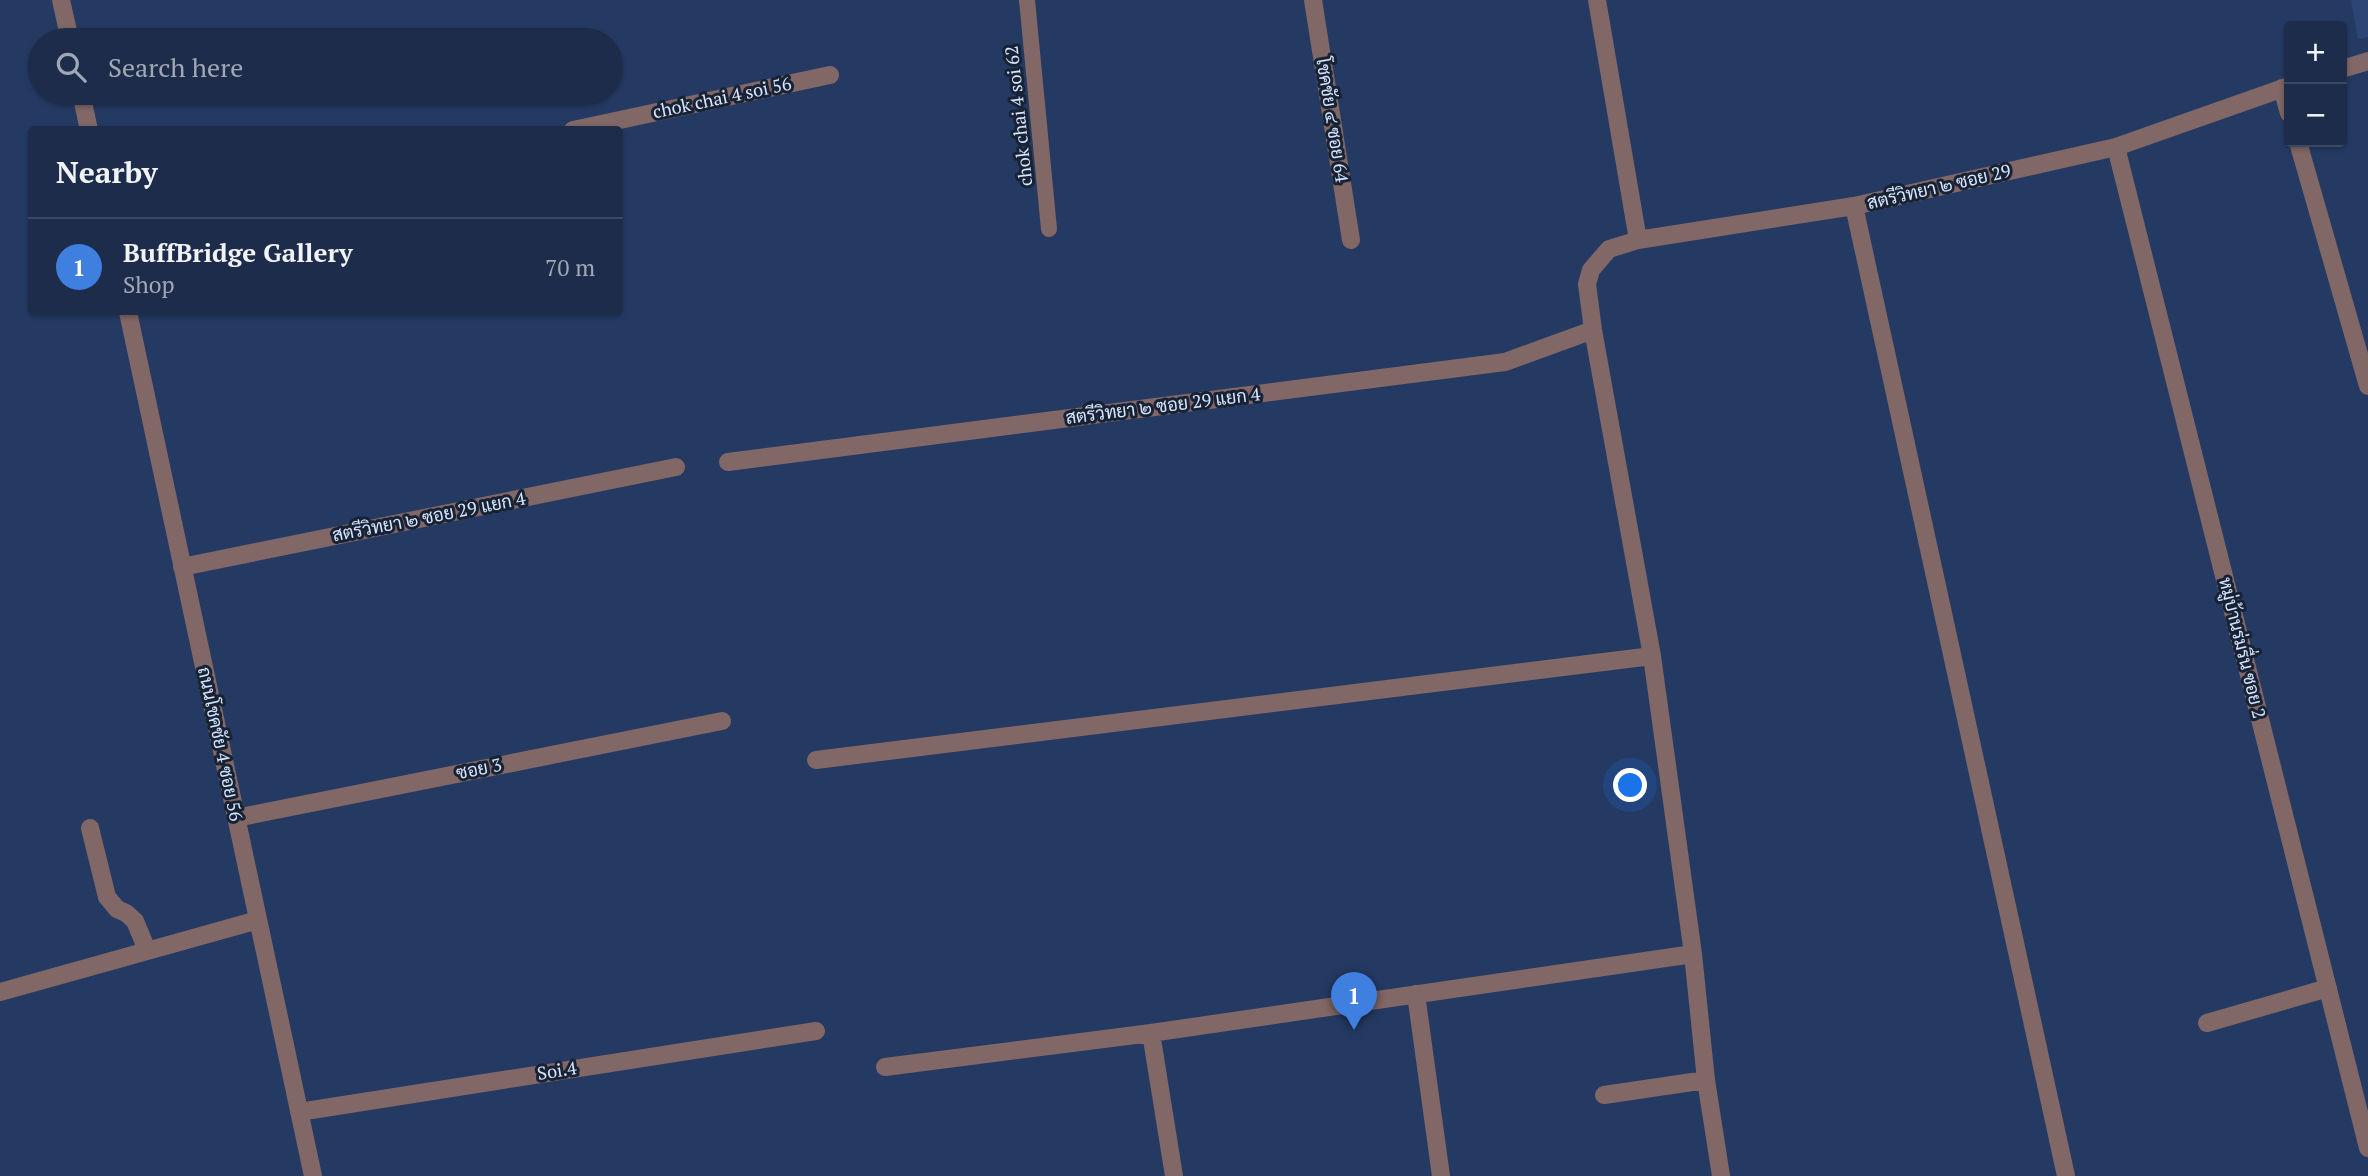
<!DOCTYPE html>
<meta charset="utf-8">
<style>
body{margin:0;font-family:"PT Serif",Sarabun,serif;background:#253451;color:#f1f3f6}
.controls{position:absolute;right:21px;top:21px;display:grid;overflow:hidden;border-radius:7px;box-shadow:0 2px 5px #0004}
.controls button{width:63px;height:63px;display:grid;place-items:center;padding:0;border:0;border-bottom:2px solid #3a4862;background:#1c2c4a;color:#f1f3f6;font:35px sans-serif}
.you{position:absolute;left:1631px;top:786px;width:24px;height:24px;margin:-18px;border:5px solid #fff;border-radius:50%;background:#1a73e8;box-shadow:0 0 0 10px #1a73e833}
.badge{display:grid;place-items:center;width:46px;height:46px;border-radius:50%;background:#e5ad35;color:#fff;font-size:23px;font-weight:700}
.pin{position:absolute;translate:-50% -58px;filter:drop-shadow(0 2px 4px #0008)}
.pin::after{content:'';position:absolute;top:37px;width:24px;height:21px;background:inherit;clip-path:polygon(0 0,100% 0,50% 100%)}
.list{margin:0;padding:0;list-style:none}
h2{display:flex;justify-content:space-between;align-items:center;height:91px;margin:0;padding:0 28px;font-size:30px}
h2 small{font-size:23px;font-weight:400;color:#a0a7b5}
.list li{display:grid;grid-template-columns:46px 1fr auto;gap:21px;align-items:center;box-sizing:border-box;height:98px;padding:0 28px;border-top:2px solid #3a4862}
.list b{display:block;font-size:26px;white-space:nowrap}
.list p{margin:0;font-size:23px;white-space:nowrap;color:#a0a7b5}
.list em{font-size:23px;font-style:normal;color:#a0a7b5}
.icon{flex:none;width:38px;height:38px;fill:none;stroke:currentColor;stroke-width:2;stroke-linecap:round;stroke-linejoin:round}
.map{position:relative;flex:none;width:2368px;height:1176px;overflow:hidden}
.search{position:absolute;background:#1c2c4a;box-shadow:0 2px 5px #0004;left:28px;top:28px;width:595px;height:77px;display:flex;align-items:center;gap:18px;box-sizing:border-box;padding:0 24px;border-radius:38px;color:#a0a7b5;font-size:26px}
.panel{position:absolute;background:#1c2c4a;box-shadow:0 2px 5px #0004;left:28px;top:126px;width:595px;height:189px;border-radius:7px}
.map>svg:first-child{display:block}
.built{fill:#2c4574}
.lines{fill:none;stroke-linecap:round;stroke-linejoin:round}
.service{stroke:#816765;stroke-width:16}
.minor{stroke:#816765;stroke-width:18}
.labels{text-anchor:middle;stroke-width:6;stroke-linejoin:round;paint-order:stroke}
.street-label{font-size:18px;fill:#d7e5ff;stroke:#182235}
</style>
<div class="map">
<svg width="2368" height="1176" viewBox="0 0 2368 1176">
<rect width="100%" height="100%" fill="#253a63"/>
<path class="built" d="M2351 0H2368V37L2358 39Z"/>
<g class="lines">
<path class="service" d="M1027 0 1049 229"/>
<path class="minor" d="M61 0 70 40
M1313 0 1351 240
M1597 0 1638 240
M2342 69 2368 61
M2282 88 2289 113
M81 93 89 130
M573 130 830 75
M2298 142 2368 386
M2116 147 2368 1148
M1854 206 2066 1176
M128 312 313 1176
M728 462 1505 362 1593 330
M182 567 676 467
M816 760 1652 656
M236 818 722 721
M90 828 107 897 117 909 126 913 135 921 147 950
M0 992 258 920
M1416 994 1441 1176
M2207 1023 2328 988
M1151 1033 1174 1176
M885 1067 1151 1033 1693 954
M1604 1095 1706 1080
M299 1112 816 1031
M1721 1176 1706 1080 1693 954 1652 656 1593 330 1587 284 1591 270 1609 249 1638 240 1854 206 2116 147 2289 86"/>
</g>
<g class="labels">
<g class="street-label">
<text transform="translate(722 98) rotate(-12)" y="6">chok chai 4 soi 56</text>
<text transform="translate(1019 116) rotate(-96)" y="6">chok chai 4 soi 62</text>
<text transform="translate(1332 120) rotate(81)" y="6">โชคชัย ๔ ซอย 64</text>
<text transform="translate(1939 187) rotate(-13)" y="6">สตรีวิทยา ๒ ซอย 29</text>
<text transform="translate(1163 406) rotate(-7)" y="6">สตรีวิทยา ๒ ซอย 29 แยก 4</text>
<text transform="translate(429 517) rotate(-11)" y="6">สตรีวิทยา ๒ ซอย 29 แยก 4</text>
<text transform="translate(2242 648) rotate(76)" y="6">หมู่บ้านร่มรื่น ซอย 2</text>
<text transform="translate(220 744) rotate(78)" y="6">ถนนโชคชัย 4 ซอย 56</text>
<text transform="translate(479 769) rotate(-11)" y="6">ซอย 3</text>
<text transform="translate(557 1071) rotate(-9)" y="6">Soi.4</text>
</g>
</g>
</svg>
<div class="controls">
<button>+</button>
<button>−</button>
</div>
<div class="you"></div>
<div class="pin badge" style="left:1354px;top:1030px;background:#3f7fe0">1</div>
<div class="search"><svg class="icon" aria-label="search" viewBox="0 0 24 24"><circle cx="10" cy="10" r="6"/><path d="M15 15l6 6"/></svg>Search here</div>
<section class="panel">
<h2>Nearby<small></small></h2>
<ul class="list">
<li><span class="badge" style="background:#3f7fe0">1</span><div><b>BuffBridge Gallery</b><p>Shop</p></div><em>70 m</em></li>
</ul>
</section>
</div>
